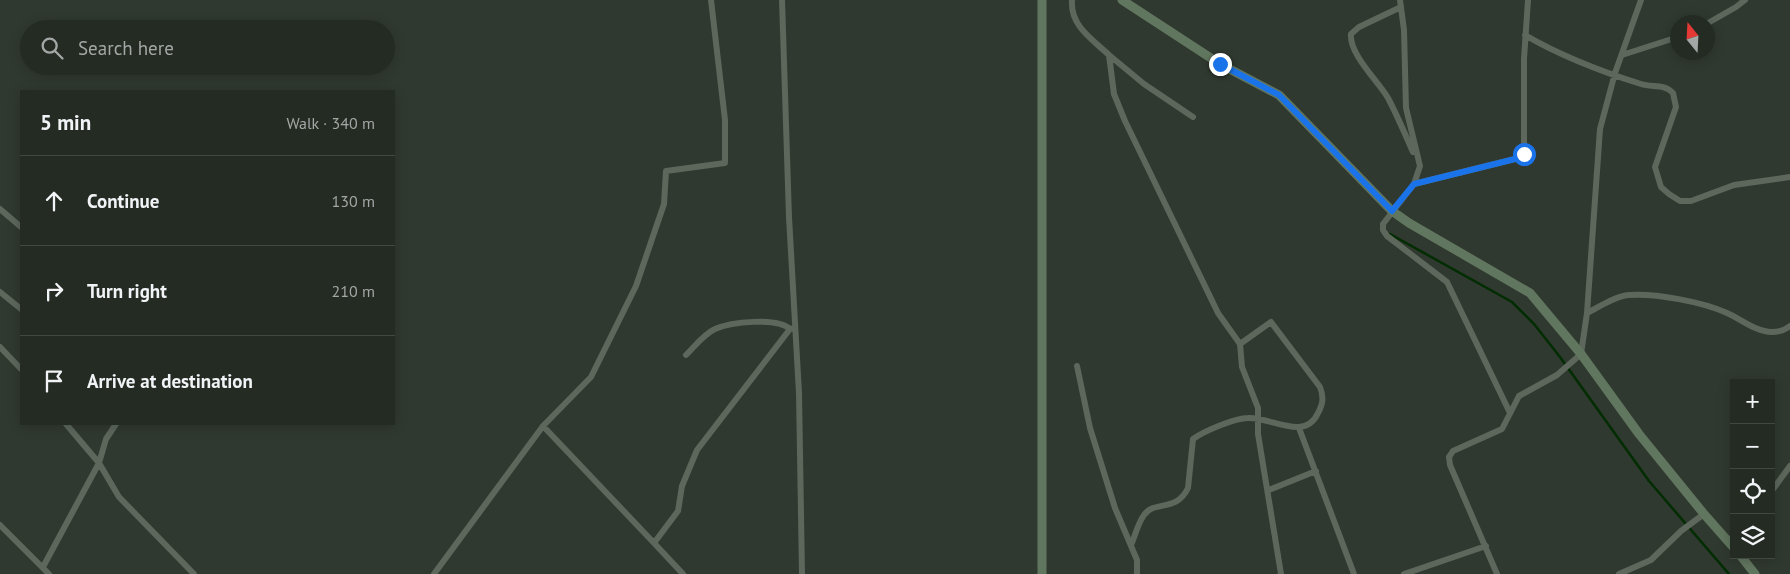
<!DOCTYPE html>
<meta charset="utf-8">
<style>
body{margin:0;font-family:"PT Sans",sans-serif;background:#303730;color:#f1f3f6}
.controls{position:absolute;right:15px;bottom:15px;display:grid;overflow:hidden;border-radius:0px;box-shadow:0 2px 12px #0003}
.controls button{width:45px;height:45px;display:grid;place-items:center;padding:0;border:0;border-bottom:1px solid #414741;background:#242b23;color:#f1f3f6;font:25px sans-serif}
.compass{position:absolute;left:1670px;top:15px;width:45px;height:45px;border-radius:50%;background:#242b23;box-shadow:0 2px 12px #0003;rotate:342deg}
.stop{position:absolute;width:15px;height:15px;margin:-11px;border:4px solid #1a73e8;border-radius:50%;background:#fff}
.stop.end{background:#1a73e8;border-color:#fff;box-shadow:0 1px 5px #0008}
.list{margin:0;padding:0;list-style:none}
h2{display:flex;justify-content:space-between;align-items:center;height:65px;margin:0;padding:0 20px;font-size:21px}
h2 small{font-size:16px;font-weight:400;color:#a3a7a6}
.list li{display:grid;grid-template-columns:32px 1fr auto;gap:15px;align-items:center;box-sizing:border-box;height:90px;padding:0 20px;border-top:1px solid #414741}
.list b{display:block;font-size:19px;white-space:nowrap}
.list em{font-size:16px;font-style:normal;color:#a3a7a6}
.icon{flex:none;width:28px;height:28px;fill:none;stroke:currentColor;stroke-width:2;stroke-linecap:round;stroke-linejoin:round}
.map{position:relative;flex:none;width:1790px;height:574px;overflow:hidden}
.search{position:absolute;background:#242b23;box-shadow:0 2px 12px #0003;left:20px;top:20px;width:375px;height:55px;display:flex;align-items:center;gap:12px;box-sizing:border-box;padding:0 18px;border-radius:28px;color:#a3a7a6;font-size:19px}
.panel{position:absolute;background:#242b23;box-shadow:0 2px 12px #0003;left:20px;top:90px;width:375px;height:335px;border-radius:0px}
.map>svg:first-child{display:block}
.lines{fill:none;stroke-linecap:round;stroke-linejoin:round}
.stream{stroke:#022d02;stroke-width:2.5}
.street{stroke:#5d675c;stroke-width:6}
.secondary{stroke:#61765f;stroke-width:9}
.route{stroke:#1a73e8;stroke-width:6}
</style>
<div class="map">
<svg width="1790" height="574" viewBox="0 0 1790 574">
<rect width="100%" height="100%" fill="#30392f"/>
<g class="lines">
<path class="stream" d="M1390 234 1512 302 1534 324 1560 357 1649 481 1729 574"/>
<path class="street" d="M782 0 789 217 799 393 802 574
M1072 0C1070 26 1092 39 1109 55L1114 94 1125 121 1218 313 1240 344 1242 367 1258 408V434L1281 574
M1400 0 1404 30 1406 108 1420 166 1414 184 1383 224V230L1387 236 1447 282 1510 413
M1401 7 1359 27 1351 34C1349 54 1378 81 1388 98 1397 115 1405 134 1413 152
M1708 23 1736 7 1745 0
M1525 35C1561 56 1600 71 1641 84 1652 88 1664 83 1673 93L1676 107 1655 167 1661 187 1669 194 1680 201H1691L1734 185 1790 177
M1109 55 1144 84 1193 117
M1622 55 1678 37
M1414 184 1519 158 1524 154V59L1528 0
M0 209 21 227
M0 292 21 309
M1587 313C1599 307 1615 296 1629 295 1655 293 1703 302 1727 313 1741 319 1756 332 1772 332 1780 332 1785 330 1790 326
M0 347 21 369
M686 355C695 346 704 334 715 329 731 322 777 317 790 329
M1077 366 1090 428 1115 508 1137 560V574
M66 424 99 463 119 497 194 574
M543 426 654 543 678 511 682 486 697 450 790 329 795 328
M1299 428 1354 574
M1269 490 1316 471
M1771 492 1790 466
M0 525 49 574
M1729 541 1734 535
M654 543 683 574
M1131 545C1135 536 1138 523 1144 515 1154 500 1176 513 1188 488L1193 439C1204 431 1235 418 1248 418 1271 417 1305 442 1318 413 1323 404 1324 397 1320 387L1271 322 1240 344
M43 567 99 463 106 439 116 424
M434 574 543 426 591 377 636 286 664 204 666 171 725 163V120L711 0
M1404 574 1486 546
M1497 574 1450 465 1449 457 1453 451 1502 429 1519 396 1557 375 1581 354 1587 313 1600 129 1615 73 1641 0
M1619 574 1651 560 1681 531 1704 514"/>
<path class="secondary" d="M1042 0V574
M1122 0 1220 64 1279 95 1392 211 1409 223 1530 293 1581 354 1639 434 1704 514 1734 548
M1740 555 1755 574"/>
</g>
<g class="lines">
<path class="route" d="M1220 64 1279 95 1392 211 1414 184 1519 158 1524 154"/>
</g>
</svg>
<div class="controls">
<button>+</button>
<button>−</button>
<button><svg class="icon" aria-label="locate" viewBox="0 0 24 24"><circle cx="12" cy="12" r="6"/><path d="M12 2v4M12 18v4M2 12h4M18 12h4"/></svg></button>
<button><svg class="icon" aria-label="layers" viewBox="0 0 24 24"><path d="M12 4l9 5-9 5-9-5zM3 14l9 5 9-5"/></svg></button>
</div>
<svg class="compass" viewBox="-18 -18 36 36"><path d="M0-13l5 13h-10z" fill="#e53935"/><path d="M0 13l5-13h-10z" fill="#a3a7a6"/></svg>
<div class="stop" style="left:1524px;top:154px"></div>
<div class="stop end" style="left:1220px;top:64px"></div>
<div class="search"><svg class="icon" aria-label="search" viewBox="0 0 24 24"><circle cx="10" cy="10" r="6"/><path d="M15 15l6 6"/></svg>Search here</div>
<section class="panel">
<h2>5 min<small>Walk · 340 m</small></h2>
<ul class="list">
<li><svg class="icon" aria-label="ahead" viewBox="0 0 24 24"><path d="M12 20V5M6 11l6-6 6 6"/></svg><div><b>Continue</b></div><em>130 m</em></li>
<li><svg class="icon" aria-label="right" viewBox="0 0 24 24"><path d="M7 20v-9h11M14 6l5 5-5 5"/></svg><div><b>Turn right</b></div><em>210 m</em></li>
<li><svg class="icon" aria-label="arrive" viewBox="0 0 24 24"><path d="M6 21V4h12l-3 4 3 4H6"/></svg><div><b>Arrive at destination</b></div></li>
</ul>
</section>
</div>
